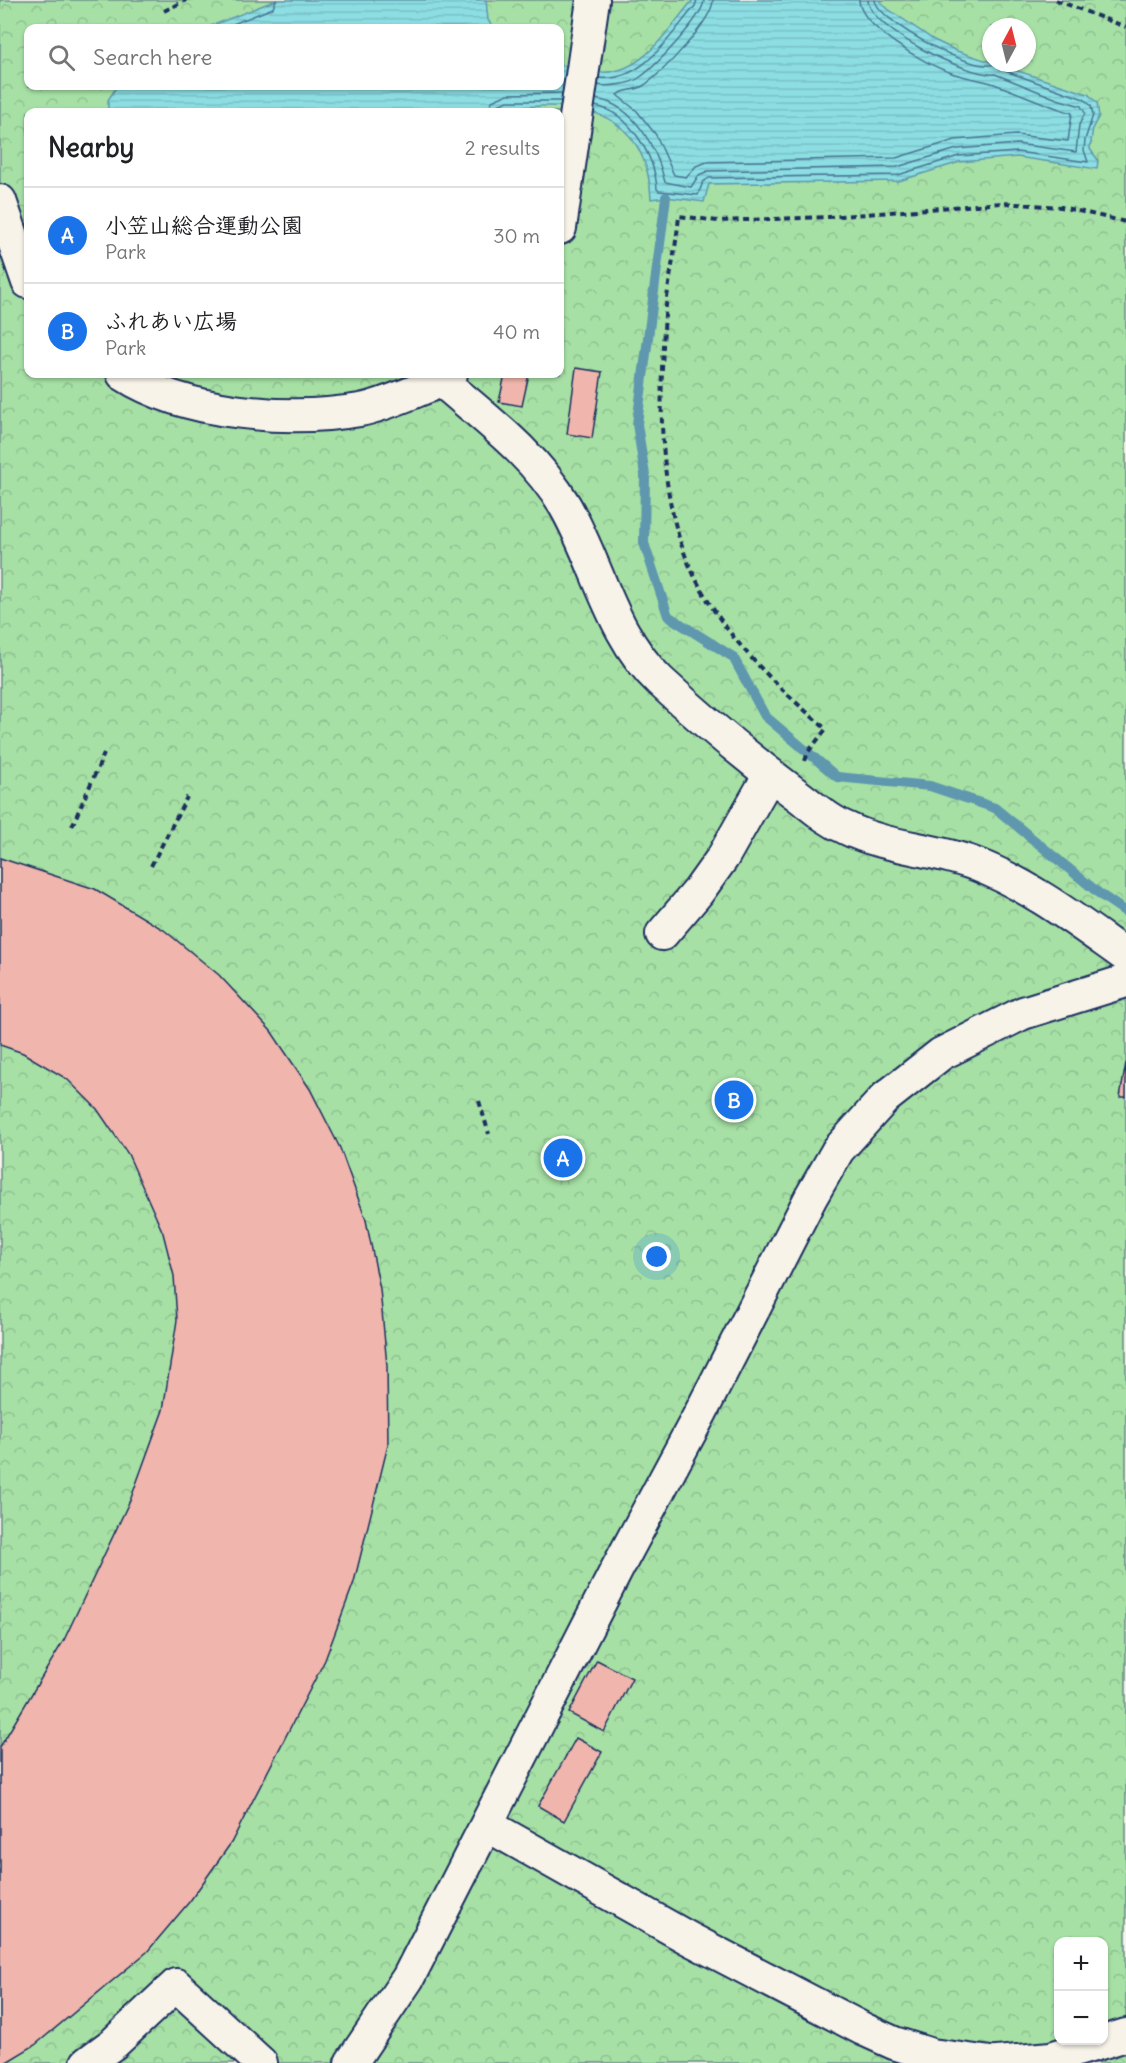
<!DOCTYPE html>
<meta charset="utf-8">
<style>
body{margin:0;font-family:Delius,"Klee One",sans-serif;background:#f2f2f2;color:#202124}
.controls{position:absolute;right:18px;bottom:18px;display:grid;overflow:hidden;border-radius:12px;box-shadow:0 2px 4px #0004}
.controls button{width:54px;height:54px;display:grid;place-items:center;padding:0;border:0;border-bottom:2px solid #e0e0e0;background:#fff;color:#202124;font:30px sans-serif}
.compass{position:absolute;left:982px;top:18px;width:54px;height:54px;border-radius:50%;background:#fff;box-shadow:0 2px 4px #0004;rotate:7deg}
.you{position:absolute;left:657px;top:1257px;width:21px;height:21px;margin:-15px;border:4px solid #fff;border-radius:50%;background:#1a73e8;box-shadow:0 0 0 9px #1a73e833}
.badge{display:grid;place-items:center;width:39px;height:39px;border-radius:50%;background:#1a73e8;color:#fff;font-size:20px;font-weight:700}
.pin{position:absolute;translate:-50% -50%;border:3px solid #fff;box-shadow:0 2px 6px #0006}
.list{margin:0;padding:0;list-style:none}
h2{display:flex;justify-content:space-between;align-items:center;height:78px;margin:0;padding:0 24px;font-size:26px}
h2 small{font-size:20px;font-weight:400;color:#757577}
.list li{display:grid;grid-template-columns:39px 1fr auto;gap:18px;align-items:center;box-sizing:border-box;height:96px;padding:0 24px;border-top:2px solid #e0e0e0}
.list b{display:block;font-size:22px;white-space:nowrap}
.list p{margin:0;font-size:20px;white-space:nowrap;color:#757577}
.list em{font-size:20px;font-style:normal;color:#757577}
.icon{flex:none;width:33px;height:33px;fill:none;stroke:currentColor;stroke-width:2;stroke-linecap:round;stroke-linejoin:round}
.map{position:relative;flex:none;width:1126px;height:2063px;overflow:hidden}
.search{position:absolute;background:#fff;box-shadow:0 2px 4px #0004;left:24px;top:24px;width:540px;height:66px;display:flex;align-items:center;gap:15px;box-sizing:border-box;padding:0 21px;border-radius:12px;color:#757577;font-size:22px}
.panel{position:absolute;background:#fff;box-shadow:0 2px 4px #0004;left:24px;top:108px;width:540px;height:270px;border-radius:12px}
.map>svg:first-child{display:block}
.forest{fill:url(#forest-crowns);stroke:#608882;stroke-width:1.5;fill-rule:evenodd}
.water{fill:url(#water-rules);stroke:#5f98ae;stroke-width:1.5}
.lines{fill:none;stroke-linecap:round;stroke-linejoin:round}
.shore{stroke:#487593;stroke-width:1.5}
.stream{stroke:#5f98ae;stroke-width:10}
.building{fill:#f0b5ac;stroke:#1b2f5e;stroke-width:1.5}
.minor-casing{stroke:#1b2f5e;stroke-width:36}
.path{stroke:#1b2f5e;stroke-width:4;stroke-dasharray:6 4.5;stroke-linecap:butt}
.minor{stroke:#f7f3e8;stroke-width:32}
</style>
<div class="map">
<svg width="1126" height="2063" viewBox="0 0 1126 2063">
<defs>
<pattern id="forest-crowns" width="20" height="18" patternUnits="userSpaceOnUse" patternTransform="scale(1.5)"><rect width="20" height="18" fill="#a6e0a5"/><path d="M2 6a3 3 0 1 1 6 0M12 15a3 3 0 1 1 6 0" fill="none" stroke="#8ec090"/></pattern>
<pattern id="water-rules" width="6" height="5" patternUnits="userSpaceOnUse" patternTransform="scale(1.5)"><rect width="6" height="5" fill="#8cdee3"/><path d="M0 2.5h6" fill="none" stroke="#78bfc5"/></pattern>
</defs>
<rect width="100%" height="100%" fill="#f7f3e8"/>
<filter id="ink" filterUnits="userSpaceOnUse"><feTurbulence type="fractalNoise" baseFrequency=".0167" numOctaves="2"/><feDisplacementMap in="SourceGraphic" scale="12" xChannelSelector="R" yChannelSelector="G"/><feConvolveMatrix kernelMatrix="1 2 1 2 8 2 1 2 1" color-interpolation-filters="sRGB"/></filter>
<g filter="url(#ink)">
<path class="forest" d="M0 0H1126V2063H0ZM991 27H1027V63H991ZM28 28H560V86H28ZM28 112H560V374H28ZM1058 1942H1104V2040H1058Z"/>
<path class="water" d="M276 0H486L488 20 493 28H206Z
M693 0H879L888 9 934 40 957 51 1088 94 1097 103 1099 116 1093 127 1090 149 1098 160 1097 169 1017 157 960 162 899 181 709 184 704 202 666 197 651 199C648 130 605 104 541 106 524 107 511 106 496 112H108V100L117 86H560V65C573 67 587 71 601 72 643 75 669 27 693 0Z"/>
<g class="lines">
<path class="shore" d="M713 0C713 20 661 75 643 86 635 91 624 89 617 95L637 111 656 135 674 175 686 177 696 166 707 162 896 158 955 140 1016 135 1068 141 1072 113C1045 105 1020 93 994 84 980 79 964 78 949 72 925 64 860 27 859 0
M875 0C877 21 979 77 996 63
M223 28 273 8 276 0
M599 78C643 83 670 35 695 6L697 0
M598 85C609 87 630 84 639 78 654 68 704 16 704 0
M596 99C635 105 657 149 665 182L691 187 699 175 708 171 897 167 957 149 1017 144 1076 152 1079 125 1085 113 1081 106 1057 99 995 74C968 77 869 29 868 0
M595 106C630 112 655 157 657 189L659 191 698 195 703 182 709 178 898 175 959 156 1017 152 1088 162 1084 150 1085 140 1093 115 1091 106 1084 99 1005 71 999 63
M488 112 492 101 508 94 562 93
M496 112 498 105 508 101H561"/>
<path class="stream" d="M666 197 637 424 645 475 644 543 668 616 733 657 765 716 837 777 930 786 995 808 1101 895 1126 912"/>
</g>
<path class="building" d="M576 368 602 372 592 438 567 434Z
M505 374H529L522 406 499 402Z
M0 858 95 889 164 930 219 975 271 1031 310 1089 340 1148 366 1220 380 1289 387 1366 388 1445 354 1582 325 1660 231 1843 190 1901 147 1952 35 2045 5 2063H0V1747L64 1640 131 1498 163 1410 177 1320 174 1276 163 1233 128 1154 97 1109 67 1079 23 1053 0 1045Z
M1126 1063V1097H1120Z
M597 1660 632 1678 604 1732 569 1713Z
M576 1738 602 1752 564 1821 538 1806Z"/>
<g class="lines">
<g class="minor-casing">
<path id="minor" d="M0 201 28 282
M560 228 593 0
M123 374C185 414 288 422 360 410 387 405 416 390 442 381L451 374
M442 381C486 419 535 455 565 506 598 563 611 635 660 681 702 720 747 757 792 791 810 804 825 819 846 828 887 848 933 848 975 864 1030 885 1078 922 1126 956
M662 934 698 892 723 857 770 774
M487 1825 688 1938 863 2029 894 2043 932 2055 991 2063
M87 2063 114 2043 176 1985 261 2063
M351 2063 408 1978 617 1569 701 1412 811 1197 838 1150 885 1098 941 1054 1023 1013 1126 981
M997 2063 1051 2058 1126 2035"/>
</g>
<path class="path" d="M1056 0 1126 27
M164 11 186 0
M805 761 808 752 826 729C774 684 721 634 692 571 657 498 659 394 665 315 668 282 676 250 679 216L718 221 829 217 1002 203 1061 207 1126 222
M72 826 104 754
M151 866 187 797
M479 1101 489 1134"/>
<use href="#minor" class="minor"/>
</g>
</g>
</svg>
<div class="controls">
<button>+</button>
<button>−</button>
</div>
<svg class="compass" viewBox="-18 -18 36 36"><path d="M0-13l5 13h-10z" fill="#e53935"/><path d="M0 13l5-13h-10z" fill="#757577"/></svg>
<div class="you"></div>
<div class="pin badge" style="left:563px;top:1158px">A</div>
<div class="pin badge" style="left:734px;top:1100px">B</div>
<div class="search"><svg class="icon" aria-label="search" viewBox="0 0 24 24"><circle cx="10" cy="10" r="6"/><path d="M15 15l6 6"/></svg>Search here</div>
<section class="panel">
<h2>Nearby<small>2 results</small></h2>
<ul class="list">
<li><span class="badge">A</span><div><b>小笠山総合運動公園</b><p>Park</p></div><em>30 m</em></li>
<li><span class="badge">B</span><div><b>ふれあい広場</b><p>Park</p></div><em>40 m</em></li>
</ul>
</section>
</div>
